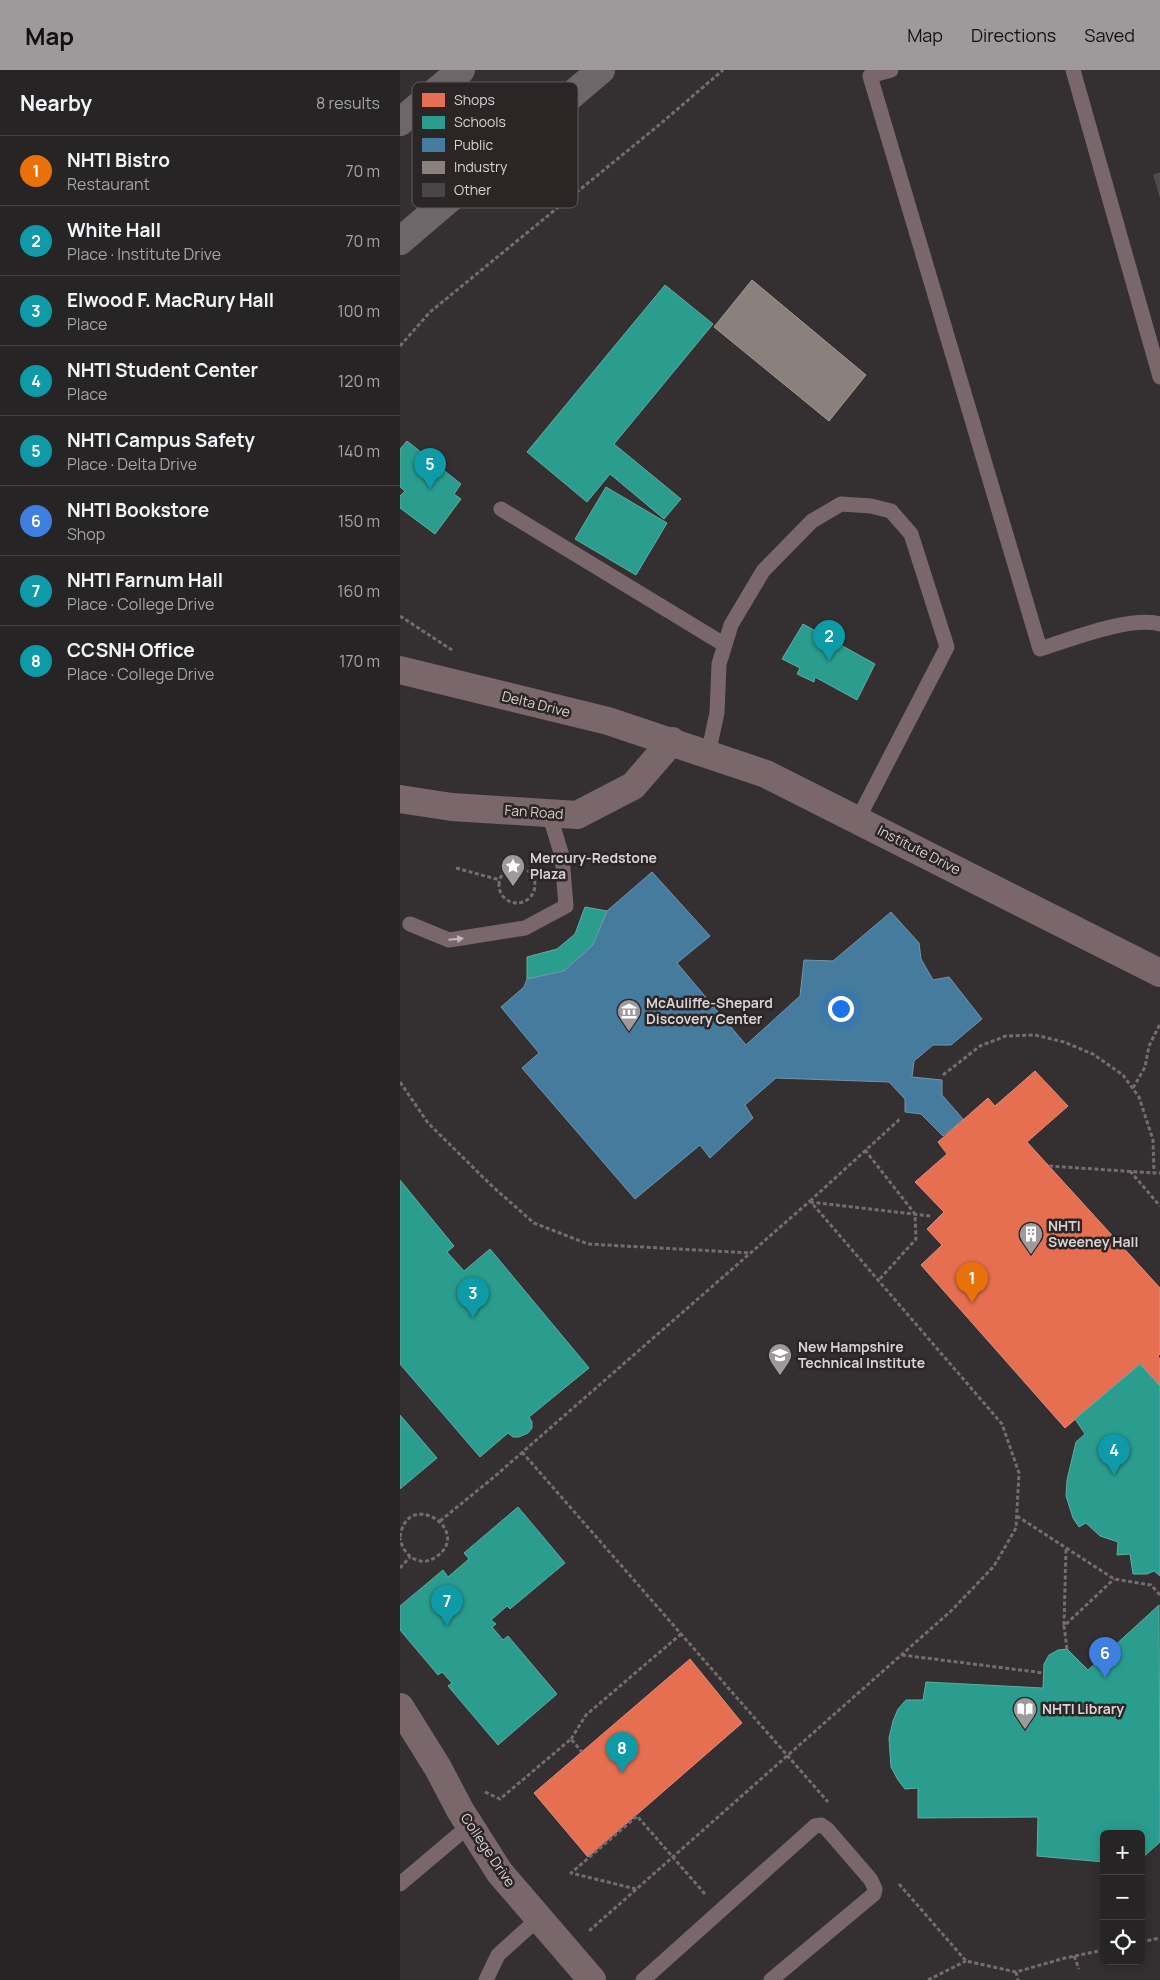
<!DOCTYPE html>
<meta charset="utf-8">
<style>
body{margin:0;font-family:Manrope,sans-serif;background:#2f2c2d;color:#f1f3f6}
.controls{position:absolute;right:15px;bottom:15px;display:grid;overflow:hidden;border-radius:8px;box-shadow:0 2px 12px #0003}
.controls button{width:45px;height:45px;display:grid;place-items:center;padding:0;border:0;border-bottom:1px solid #434142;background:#272425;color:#f1f3f6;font:25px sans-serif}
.you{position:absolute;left:440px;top:938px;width:18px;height:18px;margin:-12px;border:4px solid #fff;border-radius:50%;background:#1a73e8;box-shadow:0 0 0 8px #1a73e833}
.badge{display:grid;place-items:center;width:32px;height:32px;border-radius:50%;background:#9e999a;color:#fff;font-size:16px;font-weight:700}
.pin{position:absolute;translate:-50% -41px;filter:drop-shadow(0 1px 2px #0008)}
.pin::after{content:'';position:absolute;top:26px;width:18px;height:15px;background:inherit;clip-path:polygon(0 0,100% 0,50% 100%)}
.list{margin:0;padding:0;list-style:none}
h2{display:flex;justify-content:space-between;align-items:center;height:65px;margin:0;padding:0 20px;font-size:21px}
h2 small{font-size:16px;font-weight:400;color:#a4a4a7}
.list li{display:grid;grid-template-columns:32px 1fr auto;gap:15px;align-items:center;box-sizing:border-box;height:70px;padding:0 20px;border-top:1px solid #434142}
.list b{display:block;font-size:19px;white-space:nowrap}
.list p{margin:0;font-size:16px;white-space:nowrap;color:#a4a4a7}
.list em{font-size:16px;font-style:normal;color:#a4a4a7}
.icon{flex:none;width:28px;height:28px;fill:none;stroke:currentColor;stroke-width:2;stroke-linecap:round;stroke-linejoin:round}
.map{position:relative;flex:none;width:760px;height:1910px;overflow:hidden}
header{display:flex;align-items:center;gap:30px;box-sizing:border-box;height:70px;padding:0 25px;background:#9e999a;color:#111}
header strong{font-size:24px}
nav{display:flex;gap:28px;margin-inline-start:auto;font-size:18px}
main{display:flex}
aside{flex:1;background:#272425}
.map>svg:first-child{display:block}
.shops{fill:#e76f51;stroke:#e28d78}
.schools{fill:#2a9d8f;stroke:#5eada3}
.public{fill:#457b9d;stroke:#7195ad}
.industry{fill:#8a817c;stroke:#a19996}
.building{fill:#494647;stroke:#595656}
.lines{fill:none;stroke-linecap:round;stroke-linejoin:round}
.path{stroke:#766c6d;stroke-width:3;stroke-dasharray:4 2.5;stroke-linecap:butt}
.service{stroke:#7a676c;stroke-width:15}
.minor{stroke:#7a676c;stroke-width:28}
.tertiary{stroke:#7a676c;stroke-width:28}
.motorway{stroke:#6e6668;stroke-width:28}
.oneway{fill:#c0b7b9}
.labels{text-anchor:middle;stroke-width:5;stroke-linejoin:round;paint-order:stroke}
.street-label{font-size:14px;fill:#d7d2d3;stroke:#2c2526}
.poi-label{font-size:14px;font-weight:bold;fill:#d7d2d3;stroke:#2c2526;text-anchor:start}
.key{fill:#2c2526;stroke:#5f595a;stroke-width:1}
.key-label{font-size:14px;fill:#d7d2d3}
</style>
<header>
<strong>Map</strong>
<nav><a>Map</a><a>Directions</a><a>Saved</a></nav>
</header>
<main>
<aside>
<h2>Nearby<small>8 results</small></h2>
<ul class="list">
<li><span class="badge" style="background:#e8710a">1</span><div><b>NHTI Bistro</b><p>Restaurant</p></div><em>70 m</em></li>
<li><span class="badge" style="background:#0f9aa8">2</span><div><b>White Hall</b><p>Place · Institute Drive</p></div><em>70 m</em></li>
<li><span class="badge" style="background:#0f9aa8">3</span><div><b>Elwood F. MacRury Hall</b><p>Place</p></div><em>100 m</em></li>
<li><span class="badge" style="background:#0f9aa8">4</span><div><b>NHTI Student Center</b><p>Place</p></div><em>120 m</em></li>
<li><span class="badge" style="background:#0f9aa8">5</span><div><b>NHTI Campus Safety</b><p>Place · Delta Drive</p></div><em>140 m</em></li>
<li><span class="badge" style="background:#3f7fe0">6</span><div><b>NHTI Bookstore</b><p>Shop</p></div><em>150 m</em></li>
<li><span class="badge" style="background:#0f9aa8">7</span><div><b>NHTI Farnum Hall</b><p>Place · College Drive</p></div><em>160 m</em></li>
<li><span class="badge" style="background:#0f9aa8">8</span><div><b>CCSNH Office</b><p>Place · College Drive</p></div><em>170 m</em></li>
</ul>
</aside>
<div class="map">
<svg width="760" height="1910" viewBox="0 0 760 1910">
<rect width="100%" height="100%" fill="#343031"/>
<path class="shops" d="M635 1001 668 1036 627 1072 760 1218V1284L758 1286 760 1289V1316L740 1294 665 1358 521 1195 542 1175 527 1159 544 1142 515 1112 547 1084 538 1072 588 1028 595 1036Z
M290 1589 342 1653 188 1787 134 1723Z"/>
<path class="schools" d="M265 215 313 254 214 374 281 429 264 449 210 404 187 432 127 382Z
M7 371 61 414 54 424 61 429 35 464 0 438V426L5 421 0 417V379Z
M206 417 267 453 236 505 175 469Z
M403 554 475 594 457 630 415 607 414 612 397 604 400 598 382 589Z
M185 837 207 841 193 875 164 901 127 909V887L157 879 175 864Z
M0 1110 54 1176 47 1182 64 1201 90 1179 189 1298 129 1347 132 1352V1358L128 1363 119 1367H113L108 1363 80 1387 0 1294Z
M740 1294 760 1316V1506L754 1501 747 1504H733L730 1484 717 1485 718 1472 700 1466 686 1453 679 1457 673 1448 666 1426 667 1410 676 1372 685 1364 675 1349Z
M0 1345 37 1388 0 1419Z
M118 1437 165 1493 110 1539 107 1536 91 1550 96 1554 92 1557 103 1570 108 1566 157 1624 98 1675 48 1616 52 1613 42 1602 38 1605 0 1560V1536L43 1500 48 1507 69 1489 64 1483Z
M759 1535 760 1772 741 1789V1764H704V1792L637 1786 638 1747 518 1748V1718L505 1719 498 1710 491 1697 489 1668 493 1651 498 1639 506 1630H523L526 1612 643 1618 644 1594 649 1585 658 1580 667 1579 688 1600Z"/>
<path class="public" d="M252 802 310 866 277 893 346 975 400 926 404 890 433 891 491 842 519 873 521 889 533 910 549 907 582 949 551 975H533L514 991 512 1007 542 1010V1025L563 1049 543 1066 521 1044 505 1042V1029L489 1012 376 1008 345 1035 353 1048 310 1088 300 1075 235 1129 122 998 139 983 101 937 124 917 127 909 164 901 193 875 207 841Z"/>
<path class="industry" d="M352 210 466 305 429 351 314 257Z"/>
<path class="building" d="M760 103V126L754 105Z"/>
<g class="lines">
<path class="path" d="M0 276 30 242 259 55 323 0
M0 546 52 580
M99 815a18 18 0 1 1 36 0a18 18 0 1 1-36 0Z
M56 798 100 810
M543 1005 580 976 606 966 635 965 664 972 693 984 723 1005 739 1027 753 1070 754 1103H760
M0 1012 28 1053 93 1117 134 1153 188 1174 351 1183
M733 1018 745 997 749 976 760 954
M465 1080 515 1144 516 1169 478 1211
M649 1096 754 1103
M730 1101 760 1136
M410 1131 501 1048
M410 1132 531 1146
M122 1382 428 1732
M617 1446 714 1509 751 1515 760 1525
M40 1451 94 1407 410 1131 602 1354 619 1403 616 1458 594 1496 551 1541 189 1861
M0 1467C7 1417 74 1461 36 1487 20 1498 3 1486 0 1468
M0 1498 10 1487
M664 1555 666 1479
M667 1579 664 1556 714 1509
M502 1585 644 1603
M171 1669 186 1645 281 1564
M85 1722 100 1729 171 1669 182 1682
M499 1814 566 1891 616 1902 665 1888 704 1880
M236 1819 171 1803 237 1746 305 1824
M741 1872 760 1868
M674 1886 679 1899
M616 1902 618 1910
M528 1910 566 1891"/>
<path class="service" d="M491 0 470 6 640 579C672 569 729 546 760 554
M673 0 760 307
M101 439 325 575
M308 684 317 643 319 594 331 555 363 501 412 451 441 434 471 436 491 441 511 464 547 577 458 749
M10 854 49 870 125 858 166 836 162 786 149 743
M0 1814 70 1755
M86 1910 98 1885 139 1848
M243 1910 415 1756 421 1755 427 1759 471 1810 475 1819 474 1824 371 1910"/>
<path class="minor" d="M0 729 52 737 177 745 233 716 272 671
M0 1637 38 1698 60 1740 100 1803 192 1910"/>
<path class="tertiary" d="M0 600 208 651 366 704 760 903"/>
<path class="motorway" d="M0 52 61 0
M0 171 201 0"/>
</g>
<defs><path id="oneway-solid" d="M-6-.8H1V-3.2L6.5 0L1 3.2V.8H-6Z" transform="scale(1.25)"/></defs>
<use class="oneway" href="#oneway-solid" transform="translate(56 869) rotate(-5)"/>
<defs>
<g id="sight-pin" transform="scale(1.25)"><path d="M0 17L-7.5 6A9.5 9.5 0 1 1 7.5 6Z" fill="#9e999a" stroke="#2c2526"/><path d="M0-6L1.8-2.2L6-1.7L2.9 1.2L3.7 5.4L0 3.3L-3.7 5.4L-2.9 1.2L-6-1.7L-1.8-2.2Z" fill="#fff"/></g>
<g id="museum-pin" transform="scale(1.25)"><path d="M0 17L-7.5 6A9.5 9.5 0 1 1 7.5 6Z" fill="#9e999a" stroke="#2c2526"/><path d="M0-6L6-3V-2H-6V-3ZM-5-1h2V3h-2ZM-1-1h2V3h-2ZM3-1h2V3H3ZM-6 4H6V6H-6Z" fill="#fff"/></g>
<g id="building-pin" transform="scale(1.25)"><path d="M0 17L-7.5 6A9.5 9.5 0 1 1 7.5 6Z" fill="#9e999a" stroke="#2c2526"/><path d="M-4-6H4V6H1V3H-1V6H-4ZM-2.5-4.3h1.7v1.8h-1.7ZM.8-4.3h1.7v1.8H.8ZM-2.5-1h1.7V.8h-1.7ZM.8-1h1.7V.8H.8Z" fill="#fff"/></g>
<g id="university-pin" transform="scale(1.25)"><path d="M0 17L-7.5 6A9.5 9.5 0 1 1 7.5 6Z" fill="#9e999a" stroke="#2c2526"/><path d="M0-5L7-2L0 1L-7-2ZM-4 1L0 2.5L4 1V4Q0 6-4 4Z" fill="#fff"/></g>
<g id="library-pin" transform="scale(1.25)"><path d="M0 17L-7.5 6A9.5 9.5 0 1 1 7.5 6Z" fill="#9e999a" stroke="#2c2526"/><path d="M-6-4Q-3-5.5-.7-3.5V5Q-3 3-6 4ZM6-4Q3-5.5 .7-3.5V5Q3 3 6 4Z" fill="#fff"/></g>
</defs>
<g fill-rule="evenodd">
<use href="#sight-pin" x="113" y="796"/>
<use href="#museum-pin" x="229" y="941"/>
<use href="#building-pin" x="631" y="1164"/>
<use href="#university-pin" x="380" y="1285"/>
<use href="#library-pin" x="625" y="1639"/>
</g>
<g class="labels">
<g class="street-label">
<text transform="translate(136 634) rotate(14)" y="5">Delta Drive</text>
<text transform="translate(134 742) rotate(4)" y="5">Fan Road</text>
<text transform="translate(519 780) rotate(27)" y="5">Institute Drive</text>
<text transform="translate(88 1780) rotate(56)" y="5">College Drive</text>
</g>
<g class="poi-label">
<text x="130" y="793">Mercury-Redstone<tspan x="130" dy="16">Plaza</tspan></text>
<text x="246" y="938">McAuliffe-Shepard<tspan x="246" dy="16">Discovery Center</tspan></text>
<text x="648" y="1161">NHTI<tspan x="648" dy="16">Sweeney Hall</tspan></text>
<text x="398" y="1282">New Hampshire<tspan x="398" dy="16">Technical Institute</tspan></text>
<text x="642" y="1644">NHTI Library</text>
</g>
</g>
<rect x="12" y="12" width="166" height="126" rx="8" class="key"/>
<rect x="22" y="23" width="23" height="14" fill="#e76f51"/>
<rect x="22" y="46" width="23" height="13" fill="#2a9d8f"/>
<rect x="22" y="68" width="23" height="14" fill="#457b9d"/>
<rect x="22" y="91" width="23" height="13" fill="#8a817c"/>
<rect x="22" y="113" width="23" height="14" fill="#494647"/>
<g class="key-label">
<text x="54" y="35">Shops</text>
<text x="54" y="57">Schools</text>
<text x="54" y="80">Public</text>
<text x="54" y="102">Industry</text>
<text x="54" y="125">Other</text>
</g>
</svg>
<div class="controls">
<button>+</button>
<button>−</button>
<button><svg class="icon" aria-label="locate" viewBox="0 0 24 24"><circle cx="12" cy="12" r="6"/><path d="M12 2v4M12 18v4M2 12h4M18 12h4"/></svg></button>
</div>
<div class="you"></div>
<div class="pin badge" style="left:572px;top:1233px;background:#e8710a">1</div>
<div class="pin badge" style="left:429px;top:591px;background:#0f9aa8">2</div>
<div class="pin badge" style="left:73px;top:1248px;background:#0f9aa8">3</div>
<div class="pin badge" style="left:714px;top:1405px;background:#0f9aa8">4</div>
<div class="pin badge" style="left:30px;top:419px;background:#0f9aa8">5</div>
<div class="pin badge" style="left:705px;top:1608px;background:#3f7fe0">6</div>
<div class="pin badge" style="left:47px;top:1556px;background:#0f9aa8">7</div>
<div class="pin badge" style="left:222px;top:1703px;background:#0f9aa8">8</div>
</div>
</main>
